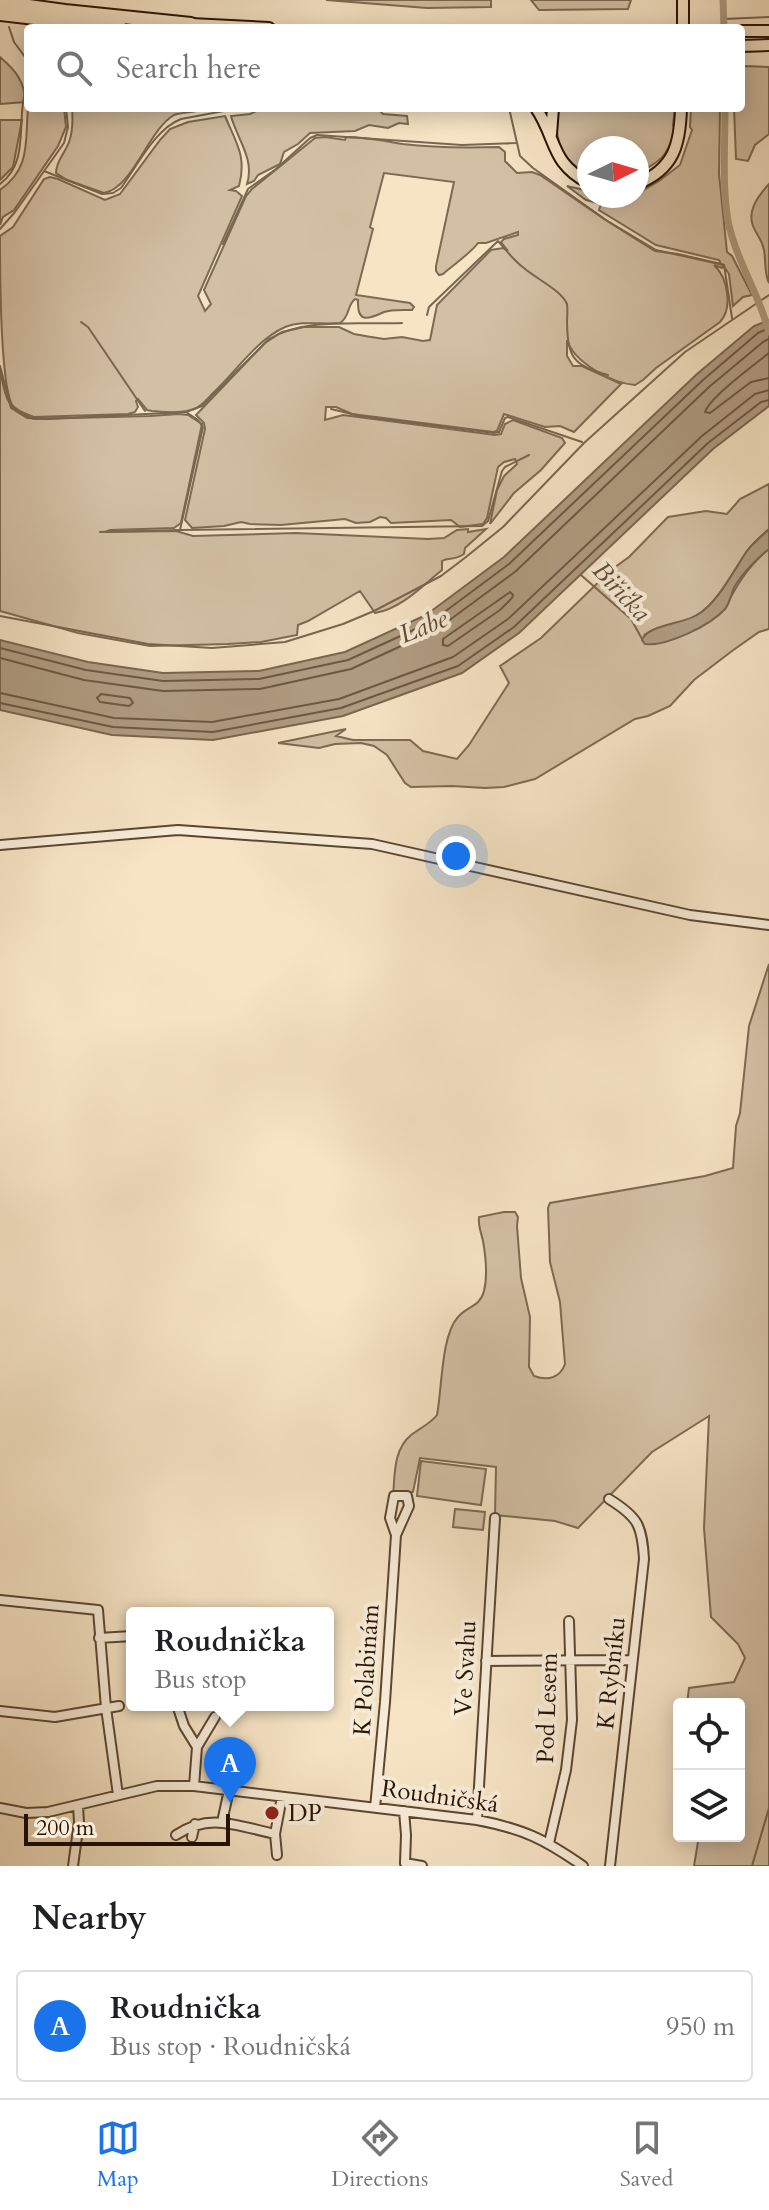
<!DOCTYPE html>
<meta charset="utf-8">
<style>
body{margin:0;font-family:Cardo,serif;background:#f6f6f6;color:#202124}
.controls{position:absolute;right:24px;bottom:24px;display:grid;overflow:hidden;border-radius:8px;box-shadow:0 4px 20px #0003}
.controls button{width:72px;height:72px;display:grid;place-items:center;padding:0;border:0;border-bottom:2px solid #e0e0e0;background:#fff;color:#202124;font:40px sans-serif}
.compass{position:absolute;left:577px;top:136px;width:72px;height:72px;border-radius:50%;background:#fff;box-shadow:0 4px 20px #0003;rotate:85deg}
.scale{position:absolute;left:24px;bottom:20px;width:206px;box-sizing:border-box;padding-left:8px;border:4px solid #271300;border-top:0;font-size:22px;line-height:28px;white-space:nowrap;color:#271300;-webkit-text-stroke:6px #f9edd9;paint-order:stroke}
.you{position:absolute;left:456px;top:856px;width:28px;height:28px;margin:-20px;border:6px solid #fff;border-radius:50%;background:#1a73e8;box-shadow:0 0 0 12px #1a73e833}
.badge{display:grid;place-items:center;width:52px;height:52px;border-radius:50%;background:#1a73e8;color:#fff;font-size:26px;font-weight:700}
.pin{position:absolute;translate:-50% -66px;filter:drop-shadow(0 2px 4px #0008)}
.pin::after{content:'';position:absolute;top:42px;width:28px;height:24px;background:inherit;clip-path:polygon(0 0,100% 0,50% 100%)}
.popup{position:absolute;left:126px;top:1607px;width:208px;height:104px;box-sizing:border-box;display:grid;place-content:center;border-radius:8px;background:#fff;filter:drop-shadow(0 2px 6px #0005);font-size:26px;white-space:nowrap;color:#757577}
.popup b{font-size:30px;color:#202124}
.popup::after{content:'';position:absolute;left:50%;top:100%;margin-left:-16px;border:16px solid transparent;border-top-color:#fff}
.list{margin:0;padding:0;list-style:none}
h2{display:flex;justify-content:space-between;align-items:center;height:104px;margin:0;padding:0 32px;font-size:34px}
h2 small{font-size:26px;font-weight:400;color:#757577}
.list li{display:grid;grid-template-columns:52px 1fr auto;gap:24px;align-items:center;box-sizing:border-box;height:112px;margin:0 16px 16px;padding:0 16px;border:2px solid #e0e0e0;border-radius:8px}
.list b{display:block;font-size:30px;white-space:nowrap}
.list p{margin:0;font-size:26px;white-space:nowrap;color:#757577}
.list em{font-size:26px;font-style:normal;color:#757577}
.icon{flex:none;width:44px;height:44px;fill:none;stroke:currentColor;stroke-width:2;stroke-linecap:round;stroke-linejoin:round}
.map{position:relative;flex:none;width:769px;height:1866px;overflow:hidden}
.search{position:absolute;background:#fff;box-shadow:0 4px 20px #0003;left:24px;right:24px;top:24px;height:88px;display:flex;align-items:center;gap:20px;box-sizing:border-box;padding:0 28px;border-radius:8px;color:#757577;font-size:30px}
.sheet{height:232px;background:#fff}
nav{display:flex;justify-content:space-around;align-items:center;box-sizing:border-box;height:112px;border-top:2px solid #e0e0e0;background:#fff;font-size:22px;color:#757577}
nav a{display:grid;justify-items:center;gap:4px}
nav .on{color:#1a73e8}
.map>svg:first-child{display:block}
.green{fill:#d3c0a4;stroke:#7d6a52;stroke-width:2}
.water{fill:#b09d82;stroke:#79664e;stroke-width:2}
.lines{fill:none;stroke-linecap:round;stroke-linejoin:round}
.shore{stroke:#6c5841;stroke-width:2}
.stream{stroke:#79664e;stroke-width:2}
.canal{stroke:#b09d82;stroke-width:7}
.minor-casing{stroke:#5b4731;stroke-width:12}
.major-casing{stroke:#271300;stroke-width:14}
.highway-casing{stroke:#271300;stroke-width:16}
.minor{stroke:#f9edd9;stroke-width:8}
.major{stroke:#f6e4c5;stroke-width:10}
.highway{stroke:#f6e4c5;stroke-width:12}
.poi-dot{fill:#8f2418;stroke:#f9edd9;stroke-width:3}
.labels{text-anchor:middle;stroke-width:8;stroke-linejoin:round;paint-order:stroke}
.street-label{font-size:24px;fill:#271300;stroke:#f9edd9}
.poi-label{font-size:24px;fill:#271300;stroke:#f9edd9;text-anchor:start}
.water-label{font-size:26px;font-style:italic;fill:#5e4a34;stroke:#f9edd9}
</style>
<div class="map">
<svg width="769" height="1866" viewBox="0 0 769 1866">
<rect width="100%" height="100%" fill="#f6e4c5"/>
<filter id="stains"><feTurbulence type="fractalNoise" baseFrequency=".0025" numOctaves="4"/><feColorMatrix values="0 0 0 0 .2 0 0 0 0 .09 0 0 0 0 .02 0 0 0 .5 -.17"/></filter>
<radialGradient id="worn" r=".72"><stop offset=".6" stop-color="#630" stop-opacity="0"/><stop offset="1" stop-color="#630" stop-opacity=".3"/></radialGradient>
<path class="green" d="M326 0H491V7L427 8Z
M531 0H631L628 9 539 10Z
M0 57C15 70 25 81 25 102L0 104Z
M745 66 769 67V134L755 145 748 161 736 159 734 108H741V69Z
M28 108H64L66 127 58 146 14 210 3 217 0 225V190C31 168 25 142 28 108Z
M72 108H217C209 110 178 113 174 115 148 130 133 188 104 193L67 180 56 173C56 161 65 153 69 142 73 131 73 120 72 108Z
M263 108H377L383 114 407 116 408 124 399 123 388 128 369 125 355 131 310 133 298 144 284 152 280 164 258 175 254 181 247 184C255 159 237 139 231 116L250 114Z
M558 108H675L673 125 675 130C667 157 662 160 637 174V166L642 163 637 165V148H589V173C560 164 553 134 558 108Z
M691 108H720L719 174 727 252 732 256 752 295 743 297 733 306 729 274 723 265 722 268 714 265C728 278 733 308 720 322L656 368 643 380 635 385C611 383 574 362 567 340V356L573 366H582L621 384 574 432 560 426 545 427 504 414 497 431 493 432 352 414 336 407H326L325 420 343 415 495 435 501 434 505 424 513 420 562 438 565 443 541 470 514 493 490 524 497 490 504 476 517 464 515 459 504 462 498 467 487 518 483 524 460 527 451 520 391 523 386 518 380 517 370 522 356 523 345 519 281 525 250 524 241 522 224 526 192 528 185 520 205 429 204 423 196 415 265 343 282 332 304 327H339L354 334 371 337 384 339 402 337 423 341 430 340 437 305 491 250 503 248 508 251 501 242 504 239 518 235V232L486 243H478C471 253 453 265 443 274L439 275 436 271V266L454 182 384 173 370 227 373 229 356 295 410 303 414 307 412 310C403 310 392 309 384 312 367 320 357 323 358 300L355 299C347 305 350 317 340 323 322 325 303 320 285 327 255 341 237 371 213 393 207 399 202 406 194 409 182 414 165 412 152 411L147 410 138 399 136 401 138 407 135 412 128 414 34 417C26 414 18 412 12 405 0 381 0 270 0 236L13 227 44 179 50 177 58 179 105 200 120 194 160 140 170 129 188 122 225 116C236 143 247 156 239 186L230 190 236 191 242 196 198 296 205 311 211 304 204 290 246 196 252 189 315 138 325 137 345 140 346 137C366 137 384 141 403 144 435 148 467 148 499 147L505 152V161L517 173 532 172 540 175 607 221 655 251 678 254 721 264 719 260 656 245 599 210 601 204 586 200 567 186 589 191V196H637V194L659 181 680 165 692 130 690 127Z
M0 120H22L13 167 0 180Z
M769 184V283C764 273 766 261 764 250 761 237 757 236 753 226 747 210 759 195 769 184Z
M0 369C5 395 5 410 34 419L150 416 179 414 188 415 202 424 181 523 174 528 110 530 105 532 176 531 193 536 296 533 428 539 444 538 457 530 468 529V532L486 529 465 548 464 554C454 561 449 557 442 561V570C422 586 401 609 375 613L360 591 308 621 298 625 297 635 261 642 228 644 150 646 78 633 0 611Z
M769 484V529C761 536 753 543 747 551 734 570 717 604 697 615 681 625 659 624 644 635L725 609C736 585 749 565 769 549V629L759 632 732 651 694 680 670 706 648 716 635 719 535 779 504 787 485 788 452 786 411 787 405 783 387 755 374 746 361 743 335 744 319 748 278 743 346 729 336 736 353 740H410L423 751 457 759 469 745 509 683 500 666 541 638 611 570 629 557 668 517 706 511 727 514 740 499Z
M769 964V1866H694L699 1836H739V1704H687L689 1688 734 1682 745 1658 738 1644 711 1617 704 1528 709 1416 652 1452 578 1528 555 1521 495 1515 496 1467 420 1458 413 1492 393 1496C395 1475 393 1450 411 1435 420 1428 430 1424 437 1415 442 1390 441 1335 458 1317 467 1306 480 1307 484 1291 488 1275 486 1258 483 1241 481 1232 478 1226 479 1217L504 1212H515L518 1217 517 1226 521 1278 530 1317 529 1367 534 1376C548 1381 560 1378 565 1364L560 1302 550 1262 548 1208 550 1203 705 1176 733 1168 736 1126 740 1113 749 1026Z
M421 1461 486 1469 481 1505 417 1496Z
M455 1509 485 1512 483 1530 453 1527Z"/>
<path class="water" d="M769 320V406L713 449 519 633 462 673 343 716 213 740 112 735 0 710V640L88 662 163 673 259 671 345 652 426 615 504 557 697 374 754 326Z
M769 529V549C757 558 743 573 735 586 731 593 730 603 725 609 711 625 666 647 645 644L642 640C647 625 683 624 697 615 718 603 734 570 747 551 753 543 762 536 769 529Z"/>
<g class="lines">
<path class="shore" d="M769 353C754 365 710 397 705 412L710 413 751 382 769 378
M510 592 513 595 512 598 500 610 448 646 443 645V639Z
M0 648 86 670 163 681 259 679 348 660 431 622 509 564 703 380 758 333 769 328
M0 658 84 680 163 691 260 689 351 669 436 630 516 571 709 387 763 342 769 339
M0 693 114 718 212 722 339 699 453 657 508 619 702 436 755 394 769 390
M101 694 130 698 133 703 129 706 100 702 97 698Z
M0 703 113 727 213 732 341 708 458 666 514 627 708 443 761 402 769 400"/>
<path class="stream" d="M723 19 769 17
M9 27 14 42 28 61
M509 108 520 156 533 168 606 220 656 250 724 265 732 318
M44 171 102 194 113 193 121 188C137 166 155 129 181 119L240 108
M0 184C32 161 14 116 28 84
M0 229 15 212 64 143 68 127 66 108
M223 244 248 189 276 169 310 138 317 135 462 145 516 143
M427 315 429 307 498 241C506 250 514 261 524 268 535 278 561 290 567 304 568 309 567 318 567 323 568 358 573 365 608 375
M81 322 88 327 145 411
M0 366 11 408 27 418 47 419 186 412 202 406 269 339C306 317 360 325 402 323
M331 409 360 416 494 433 499 432 505 418 508 417 582 442
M186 412 198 420 203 427 180 530 482 526 488 521 502 471 505 467 529 455
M100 532 179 530
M581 575 631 619 642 639
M0 616 148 644 212 648 285 642 343 624 374 611 441 576 466 557 503 527 584 443 685 352 769 295
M752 1866 769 1808"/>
<path class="canal" d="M723 0 724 28
M725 108C725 144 722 186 728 221 736 260 759 294 769 332"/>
<g class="minor-casing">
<path id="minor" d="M0 845 178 830 372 844 690 915 769 925
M609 1499C638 1517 642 1525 644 1559L610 1866
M0 1600 98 1610 106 1708 118 1795
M99 1638 132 1636
M486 1661 632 1660
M177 1705 184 1726 197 1747 194 1786
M0 1711 55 1717 119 1706
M197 1747 215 1717
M0 1808 26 1813 48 1812 157 1786H194L477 1820C524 1829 544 1839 583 1866
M375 1808 385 1702 396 1535 390 1518 394 1496H407L409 1506 396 1535
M404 1811 406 1835 405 1863 422 1866
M477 1820 495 1518
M222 1822 229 1790
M176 1835C210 1812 237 1826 275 1834
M192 1837 195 1824
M549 1843 566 1770 572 1720 569 1621
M277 1855 275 1834 282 1797
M73 1866 79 1822 78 1806"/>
</g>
<g class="major-casing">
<path id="major" d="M191 24 269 28
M683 28V0
M741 31H769
M741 46 769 45
M536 108C557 139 550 163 589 183
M551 134 553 108
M637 184C674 169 680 145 681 108"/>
</g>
<g class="highway-casing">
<path id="highway" d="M0 2 65 11 191 24
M0 14 121 28"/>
</g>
<use href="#minor" class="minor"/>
<use href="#major" class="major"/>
<use href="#highway" class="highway"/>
</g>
<circle class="poi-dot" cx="272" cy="1813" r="8"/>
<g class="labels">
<g class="street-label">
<text transform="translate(465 1668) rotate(-87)" y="8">Ve Svahu</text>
<text transform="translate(366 1670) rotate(-86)" y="8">K Polabinám</text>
<text transform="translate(611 1673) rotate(-84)" y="8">K Rybníku</text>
<text transform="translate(547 1708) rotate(-88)" y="8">Pod Lesem</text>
<text transform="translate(440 1796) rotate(8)" y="8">Roudničská</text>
</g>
<g class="poi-label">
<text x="288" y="1821">DP</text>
</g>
<g class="water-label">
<text transform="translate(622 591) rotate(47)" y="9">Biřička</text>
<text transform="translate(423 626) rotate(-22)" y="9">Labe</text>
</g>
</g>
<rect width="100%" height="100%" filter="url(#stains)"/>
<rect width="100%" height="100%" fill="url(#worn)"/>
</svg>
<div class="controls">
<button><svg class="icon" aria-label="locate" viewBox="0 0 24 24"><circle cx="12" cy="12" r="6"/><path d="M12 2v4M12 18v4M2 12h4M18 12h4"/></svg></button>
<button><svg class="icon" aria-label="layers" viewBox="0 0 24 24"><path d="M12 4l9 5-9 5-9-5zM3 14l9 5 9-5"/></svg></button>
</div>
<svg class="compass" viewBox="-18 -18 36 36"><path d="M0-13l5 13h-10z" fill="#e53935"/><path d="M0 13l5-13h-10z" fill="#757577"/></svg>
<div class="scale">200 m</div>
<div class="you"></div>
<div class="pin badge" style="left:230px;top:1803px">A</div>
<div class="popup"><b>Roudnička</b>Bus stop</div>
<div class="search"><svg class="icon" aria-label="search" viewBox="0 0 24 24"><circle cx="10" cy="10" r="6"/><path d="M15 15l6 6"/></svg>Search here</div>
</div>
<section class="sheet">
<h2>Nearby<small></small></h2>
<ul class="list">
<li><span class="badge">A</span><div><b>Roudnička</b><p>Bus stop · Roudničská</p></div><em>950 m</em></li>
</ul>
</section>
<nav>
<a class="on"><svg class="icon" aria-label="map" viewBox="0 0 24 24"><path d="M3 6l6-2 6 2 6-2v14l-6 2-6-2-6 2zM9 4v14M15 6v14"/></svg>Map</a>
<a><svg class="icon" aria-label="directions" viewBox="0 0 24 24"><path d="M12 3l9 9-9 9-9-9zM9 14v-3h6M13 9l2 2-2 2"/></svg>Directions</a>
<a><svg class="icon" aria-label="saved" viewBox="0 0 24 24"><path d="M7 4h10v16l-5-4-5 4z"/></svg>Saved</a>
</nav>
